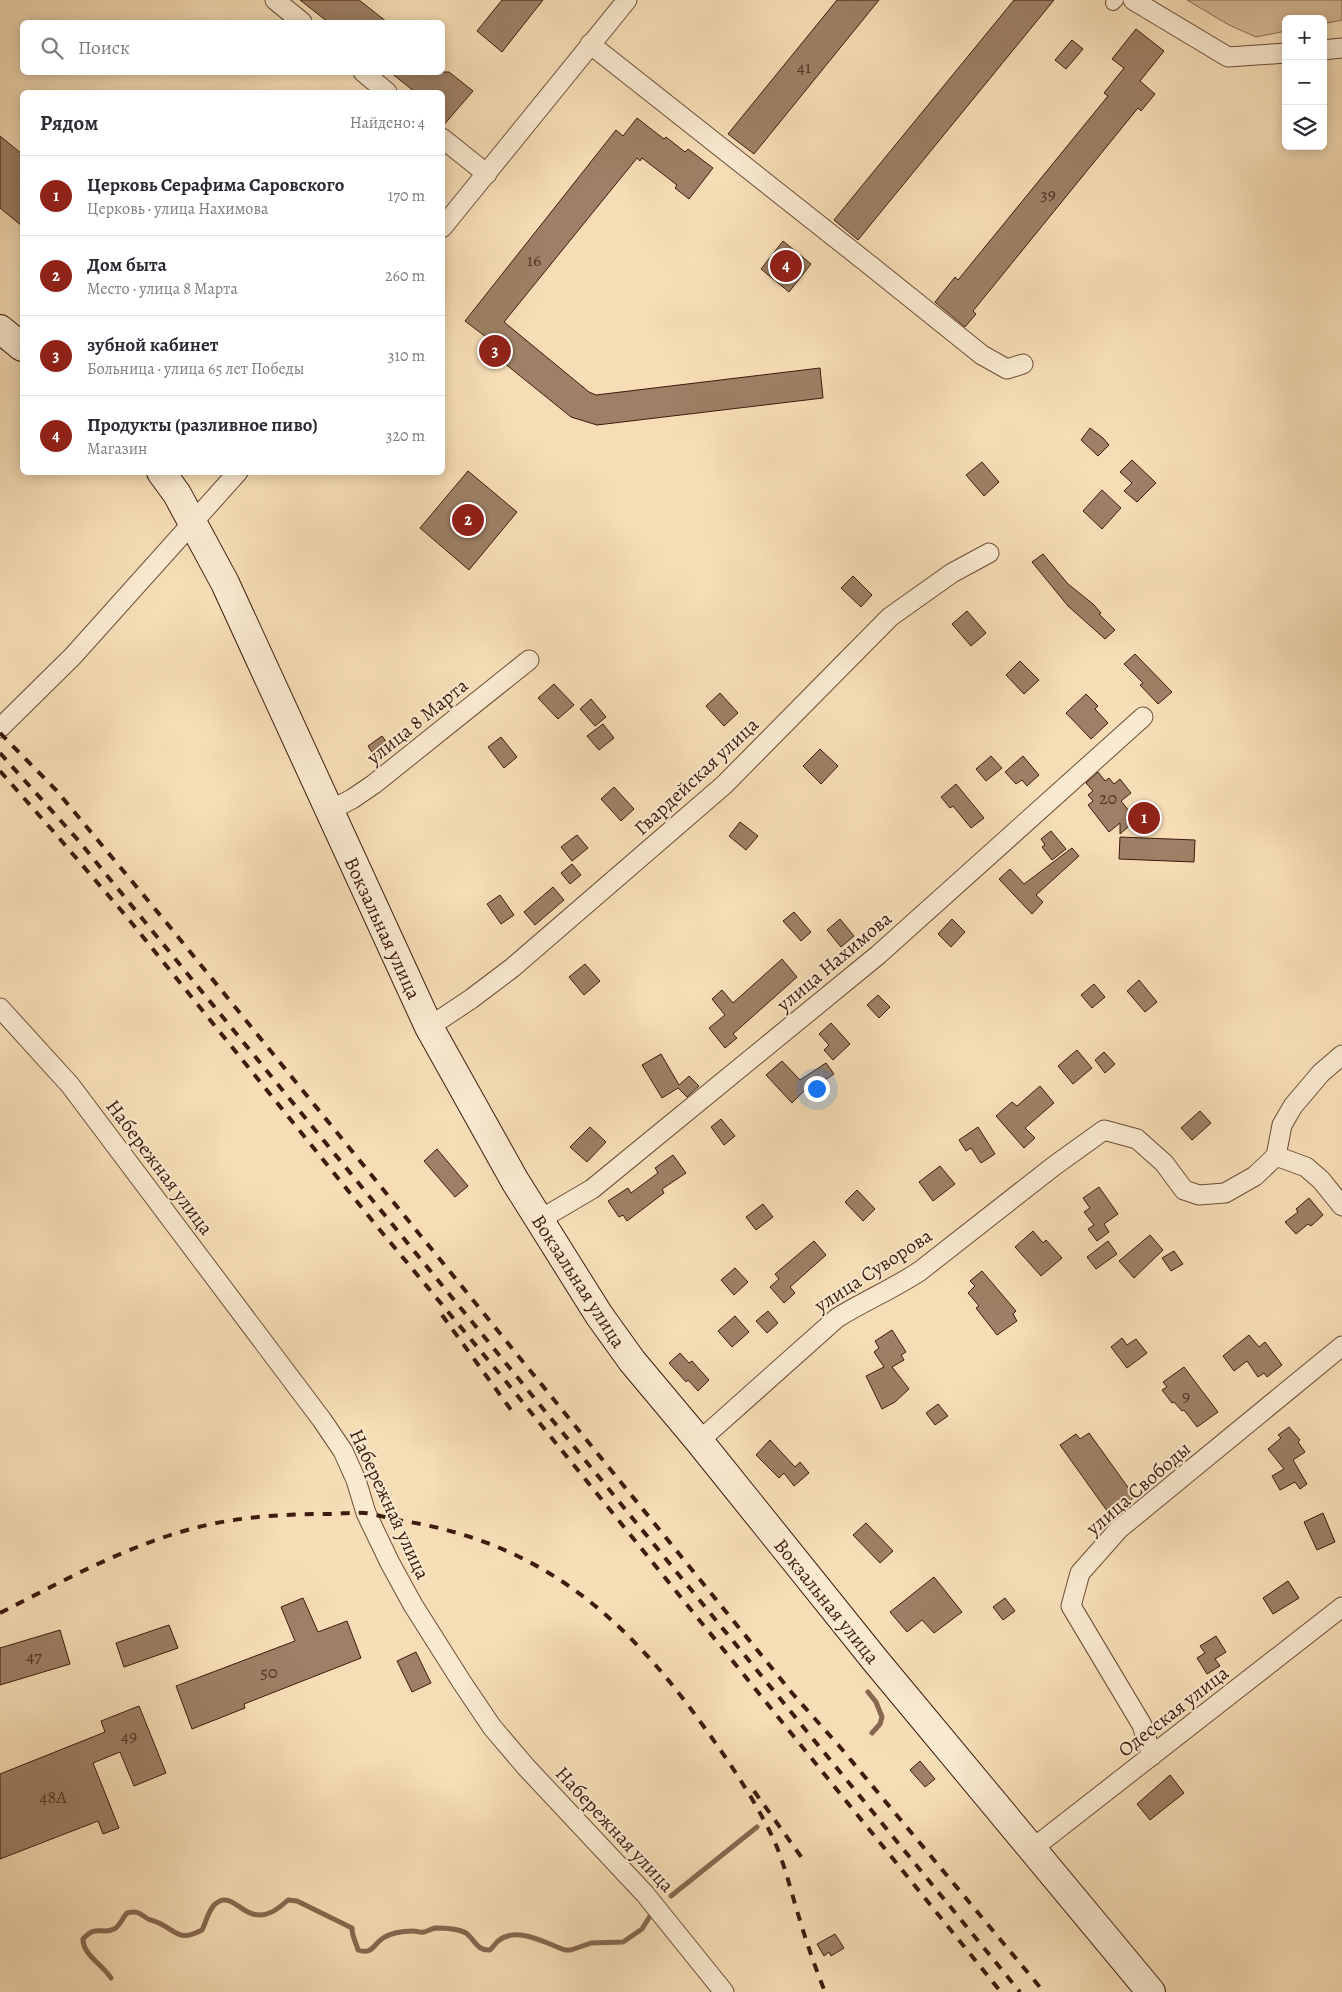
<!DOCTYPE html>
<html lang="ru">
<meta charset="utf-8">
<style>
body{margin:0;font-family:Alegreya,serif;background:#f2f2f3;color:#2b2b33}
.controls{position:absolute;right:15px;top:15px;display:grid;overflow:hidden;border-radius:8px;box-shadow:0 2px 12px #0003}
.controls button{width:45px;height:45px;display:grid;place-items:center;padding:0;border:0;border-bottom:1px solid #e1e1e2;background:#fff;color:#2b2b33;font:25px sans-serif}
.you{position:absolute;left:816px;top:1088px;width:18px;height:18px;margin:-12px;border:4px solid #fff;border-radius:50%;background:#1a73e8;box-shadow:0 0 0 8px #1a73e833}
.badge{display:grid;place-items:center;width:32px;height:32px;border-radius:50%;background:#8f2418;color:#fff;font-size:16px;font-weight:700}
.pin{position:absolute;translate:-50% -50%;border:2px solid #fff;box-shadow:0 1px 5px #0006}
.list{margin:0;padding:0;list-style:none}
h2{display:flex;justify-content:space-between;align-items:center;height:65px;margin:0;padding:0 20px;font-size:21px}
h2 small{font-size:16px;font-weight:400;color:#7c7c81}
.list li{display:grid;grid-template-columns:32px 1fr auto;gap:15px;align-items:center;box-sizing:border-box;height:80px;padding:0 20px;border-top:1px solid #e1e1e2}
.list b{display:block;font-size:19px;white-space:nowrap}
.list p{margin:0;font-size:16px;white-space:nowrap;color:#7c7c81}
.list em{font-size:16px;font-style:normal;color:#7c7c81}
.icon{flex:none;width:28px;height:28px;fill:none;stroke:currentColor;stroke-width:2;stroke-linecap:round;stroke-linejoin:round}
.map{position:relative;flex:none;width:1342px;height:1992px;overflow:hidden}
.search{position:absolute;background:#fff;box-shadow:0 2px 12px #0003;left:20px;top:20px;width:425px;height:55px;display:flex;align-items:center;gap:12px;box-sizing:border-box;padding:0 18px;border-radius:8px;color:#7c7c81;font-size:19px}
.panel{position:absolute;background:#fff;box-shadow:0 2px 12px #0003;left:20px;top:90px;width:425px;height:385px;border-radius:8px}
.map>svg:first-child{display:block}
.green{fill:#d7bc99;stroke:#8a6c54}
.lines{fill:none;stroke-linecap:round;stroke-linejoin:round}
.stream{stroke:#866850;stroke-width:5}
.building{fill:#9d8065;stroke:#3d1b0e}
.pedestrian-casing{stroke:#6b4c38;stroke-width:16}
.minor-casing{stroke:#6b4c38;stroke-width:21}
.secondary-casing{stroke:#3d1b0e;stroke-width:30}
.pedestrian{stroke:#f9e9cf;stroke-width:14}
.minor{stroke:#f9e9cf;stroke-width:19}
.secondary{stroke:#f9e9cf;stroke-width:28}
.rail{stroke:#3d1b0e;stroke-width:4;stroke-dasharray:9 9;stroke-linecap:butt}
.labels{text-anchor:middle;stroke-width:4;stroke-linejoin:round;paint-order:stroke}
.number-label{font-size:18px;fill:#553424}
.street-label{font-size:20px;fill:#3d1b0e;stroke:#f9e9cf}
</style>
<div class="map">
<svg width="1342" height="1992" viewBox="0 0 1342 1992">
<rect width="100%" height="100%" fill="#f6ddb5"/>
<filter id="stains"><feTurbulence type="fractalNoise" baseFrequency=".004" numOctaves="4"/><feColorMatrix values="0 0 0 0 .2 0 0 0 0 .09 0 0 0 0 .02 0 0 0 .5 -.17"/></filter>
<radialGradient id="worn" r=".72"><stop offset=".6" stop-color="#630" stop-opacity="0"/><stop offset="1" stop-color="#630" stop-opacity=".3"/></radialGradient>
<path class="green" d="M1187 0H1342V20L1323 24V19H1286V31L1256 37 1229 25Z"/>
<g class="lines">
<path class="stream" d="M868 1692 876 1702 882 1717 880 1724 872 1733
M671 1896 757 1827
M111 1978C102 1964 83 1955 83 1939 96 1924 102 1935 114 1929 121 1925 122 1918 127 1913 138 1910 140 1914 148 1919 152 1921 156 1921 159 1923 178 1932 179 1942 202 1930 206 1922 208 1912 214 1905 229 1891 239 1911 253 1914 267 1918 278 1909 288 1900L297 1901 352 1928C352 1937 356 1942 358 1950 372 1955 373 1945 383 1938 391 1933 403 1931 413 1931 417 1931 420 1933 424 1932 428 1931 431 1929 435 1928 443 1928 459 1929 466 1933 475 1940 477 1951 490 1950 493 1947 495 1944 498 1941 517 1925 547 1944 565 1950H571L591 1943 623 1942 642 1929 650 1916"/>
</g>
<path class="building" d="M300 0H359L387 22H328Z
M502 0H543L502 52 477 31Z
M837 0H879L754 154 728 134Z
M1014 0H1054L858 240 834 220Z
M1136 29 1164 51 1140 81 1155 94 1141 111 1138 108 973 311 976 314 965 327 935 302 955 277 958 280 1108 96 1104 93 1124 68 1112 59Z
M1072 40 1083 49 1066 69 1055 60Z
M390 72H449L473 91 442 127V92H415Z
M637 118 664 139 666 137 685 152 688 149 713 168 689 199 675 188 677 185 642 158 640 161 637 158 504 322 589 392 596 395 820 368 823 398 597 425 571 417 493 354 495 351 483 341 486 337 465 321 616 130 623 136Z
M0 136 22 154V226L0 208Z
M783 241 811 264 789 292 761 269Z
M1090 428 1103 438 1109 445 1098 456 1081 440Z
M1132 460 1156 483 1137 502 1124 491 1132 483 1120 472Z
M982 462 999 482 984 496 966 475Z
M468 471 517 512 469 570 420 528Z
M1102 490 1121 508 1102 529 1083 511Z
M1043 554 1068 584 1093 604 1101 613 1099 614 1115 630 1105 639 1068 606 1032 562Z
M853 576 872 595 861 607 841 588Z
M967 611 986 633 971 646 952 624Z
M1135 654 1172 692 1158 704 1140 685 1143 683 1124 664Z
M1020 661 1039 680 1024 694 1006 675Z
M554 684 574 705 558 719 538 698Z
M720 693 738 713 724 726 706 706Z
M1086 694 1098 706 1095 709 1108 723 1091 739 1066 713Z
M591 699 606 717 595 726 580 709Z
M603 724 614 738 599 750 587 736Z
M382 736 392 750 377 760 368 746Z
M501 737 517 757 504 768 488 747Z
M820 749 838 766 821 784 803 766Z
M991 756 1002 768 986 781 976 769Z
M1023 756 1039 775 1027 786 1022 780 1016 784 1005 772Z
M1098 772 1105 781 1109 778 1114 784 1120 779 1131 793 1121 801 1136 820 1120 834V823L1109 832 1088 805 1093 801 1088 795 1093 791 1086 783Z
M956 784 984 818 971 828 953 806 950 808 941 797Z
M614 787 634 809 621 821 601 799Z
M740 822 758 836 746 850 729 836Z
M1051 831 1066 849 1052 860 1042 847 1045 845 1041 839Z
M577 835 588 848 572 861 561 847Z
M1120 837 1195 840 1194 862 1119 859Z
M1072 848 1079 856 1036 895 1043 902 1032 914 999 879 1010 869 1024 884Z
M572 864 581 875 570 884 561 873Z
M553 887 564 900 535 925 524 912Z
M500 895 514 915 501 924 487 904Z
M794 912 811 932 801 941 783 921Z
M840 919 854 936 841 947 827 930Z
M952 919 965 932 951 947 938 934Z
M782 959 797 977 733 1034 737 1038 725 1048 709 1028 725 1015 712 999 722 990 733 1003Z
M585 964 600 981 584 995 569 977Z
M1139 980 1157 1002 1145 1012 1127 991Z
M1094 984 1105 997 1092 1008 1081 995Z
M878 995 890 1007 879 1018 867 1005Z
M831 1023 850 1044 833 1060 824 1050 829 1045 819 1034Z
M1077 1050 1092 1068 1073 1084 1058 1066Z
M1104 1052 1115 1064 1105 1073 1095 1060Z
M661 1054 679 1085 689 1076 699 1086 687 1097 678 1088 662 1098 642 1065Z
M782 1061 800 1080 826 1063 834 1074 807 1092 805 1090 792 1103 766 1075Z
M1040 1086 1054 1103 1025 1128 1035 1138 1024 1148 996 1116 1012 1102 1017 1106Z
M1200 1111 1211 1123 1192 1140 1181 1128Z
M721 1119 735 1136 724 1145 711 1127Z
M590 1127 606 1142 587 1162 570 1147Z
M978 1127 995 1154 981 1163 971 1148 966 1151 959 1140Z
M437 1149 468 1186 455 1197 424 1161Z
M673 1155 686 1173 662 1189 664 1193 627 1221 623 1215 619 1217 608 1201 628 1188 631 1193 658 1173 655 1168Z
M940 1166 955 1184 933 1201 919 1182Z
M1099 1187 1118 1214 1104 1224 1109 1232 1097 1241 1088 1229 1094 1225 1084 1212 1090 1208 1083 1198Z
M857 1190 875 1209 863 1221 845 1202Z
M1309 1198 1323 1215 1311 1226 1308 1224 1296 1234 1285 1222 1298 1212 1296 1209Z
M763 1204 773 1217 756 1230 746 1217Z
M1033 1231 1043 1243 1046 1240 1062 1258 1041 1276 1015 1247Z
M1150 1235 1163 1250 1134 1278 1119 1261Z
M814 1241 826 1255 790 1287 795 1293 784 1303 770 1287 779 1279 775 1274Z
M1108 1241 1117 1254 1096 1269 1087 1257Z
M1174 1251 1183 1264 1171 1271 1162 1258Z
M735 1268 748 1282 734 1295 721 1280Z
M982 1271 1016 1311 1013 1314 1017 1321 997 1335 976 1308 979 1306 968 1293 975 1286 970 1281Z
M768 1311 778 1323 767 1333 756 1321Z
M735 1316 749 1332 732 1347 718 1331Z
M892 1330 906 1352 901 1355 904 1360 892 1367 909 1389 895 1402 882 1409 866 1376 884 1367 874 1352 879 1348 875 1341Z
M1249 1335 1259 1347 1265 1342 1282 1365 1267 1377 1264 1373 1258 1377 1247 1361 1234 1371 1223 1356Z
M1122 1338 1127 1345 1136 1339 1147 1353 1127 1368 1111 1347Z
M680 1353 689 1363 692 1361 709 1380 698 1391 688 1380 686 1382 669 1363Z
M1184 1367 1218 1412 1197 1427 1184 1410 1182 1411 1174 1402 1172 1403 1162 1390 1167 1387 1163 1382Z
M938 1404 948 1416 935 1425 926 1413Z
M1289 1427 1300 1440 1298 1442 1305 1452 1293 1460 1307 1484 1300 1489 1295 1482 1280 1490 1272 1476 1284 1469 1268 1449 1281 1438 1278 1435Z
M1089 1433 1135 1497 1110 1515 1060 1445 1076 1434 1080 1439Z
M770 1440 795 1467 800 1462 809 1473 794 1486 784 1473 779 1478 756 1455Z
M1323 1513 1335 1542 1317 1550 1304 1522Z
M866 1523 893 1551 880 1563 853 1535Z
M934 1577 962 1612 934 1633 922 1620 907 1632 890 1612Z
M1288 1581 1299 1598 1273 1614 1263 1598Z
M303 1598 318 1632 347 1621 361 1658 244 1704 245 1708 192 1729 176 1686 295 1641 281 1607Z
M1005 1598 1015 1611 1003 1620 993 1607Z
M169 1625 178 1648 124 1667 116 1643Z
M60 1630 70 1664 0 1685V1648Z
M1216 1636 1226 1652 1215 1659 1220 1666 1207 1674 1197 1658 1205 1653 1200 1646Z
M416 1652 431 1683 412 1692 397 1661Z
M139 1706 166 1773 134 1786 120 1752 93 1763 119 1828 103 1834 98 1821 0 1859V1774L105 1732 101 1721Z
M920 1761 935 1779 925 1787 910 1770Z
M1170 1775 1184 1793 1150 1820 1137 1804Z
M835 1934 844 1948 831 1956 829 1952 824 1956 817 1944Z"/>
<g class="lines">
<g class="pedestrian-casing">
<path id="pedestrian" d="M1113 3 1116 0"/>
</g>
<g class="minor-casing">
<path id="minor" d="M275 0 302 22
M1133 0 1228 57 1286 53
M590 44 871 266 982 355 1007 369 1023 364
M1323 50 1342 48
M363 72 387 92
M442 138 487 174
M442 228 627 0
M0 728 73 656 238 472
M329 811 352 799 374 784 529 660
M0 1008 70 1085 322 1420 343 1451 356 1480 366 1513 390 1563 413 1605 461 1681 492 1727 526 1767 645 1894 724 1992
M429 1027 471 999 512 968 724 785 890 617 952 573 989 553
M1276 1156 1306 1167 1321 1180 1342 1206
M539 1220 592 1189 878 955 1143 717
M699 1441 837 1318C864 1301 893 1289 920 1271L1054 1166 1104 1130 1137 1139 1164 1163 1184 1190 1199 1195 1225 1193 1255 1176 1276 1156 1282 1125 1293 1106 1321 1073 1342 1055
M1152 1756 1142 1725 1071 1606 1080 1573 1119 1529 1342 1346
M1032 1849 1342 1607"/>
</g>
<g class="secondary-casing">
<path id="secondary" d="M0 329 22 347
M161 472 177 494 225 583 429 1027 515 1181 599 1315 632 1361 699 1441 875 1660 1151 1992"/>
</g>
<use href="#pedestrian" class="pedestrian"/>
<use href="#minor" class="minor"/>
<use href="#secondary" class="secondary"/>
<path class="rail" d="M0 733 56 790 170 927 792 1693 840 1747 1044 1992
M0 753 78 840 1020 1992
M0 771 53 831 126 916 375 1224 508 1384 1001 1992
M442 1315 514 1414
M0 1613C61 1582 124 1547 191 1529 235 1517 281 1514 327 1514 340 1514 353 1512 365 1513 376 1514 387 1518 397 1520 534 1540 620 1611 699 1720 726 1757 752 1795 772 1836 784 1861 790 1888 798 1914 806 1941 815 1967 825 1992
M754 1791 802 1858"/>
</g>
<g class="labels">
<g class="number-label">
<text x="804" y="73">41</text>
<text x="1048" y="200">39</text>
<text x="534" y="266">16</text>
<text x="1108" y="804">20</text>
<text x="1186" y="1402">9</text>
<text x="34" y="1662">47</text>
<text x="269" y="1678">50</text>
<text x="129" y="1742">49</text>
<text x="53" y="1803">48А</text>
</g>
<g class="street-label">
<text transform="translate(417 721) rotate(-39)" y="7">улица 8 Марта</text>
<text transform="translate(696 776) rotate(-43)" y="7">Гвардейская улица</text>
<text transform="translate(383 928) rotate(65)" y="7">Вокзальная улица</text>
<text transform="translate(834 961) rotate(-40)" y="7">улица Нахимова</text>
<text transform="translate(160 1167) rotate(53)" y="7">Набережная улица</text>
<text transform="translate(873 1270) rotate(-33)" y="7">улица Суворова</text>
<text transform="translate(579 1281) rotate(57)" y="7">Вокзальная улица</text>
<text transform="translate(1138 1488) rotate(-41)" y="7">улица Свободы</text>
<text transform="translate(390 1504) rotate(65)" y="7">Набережная улица</text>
<text transform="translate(827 1601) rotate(51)" y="7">Вокзальная улица</text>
<text transform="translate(1173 1711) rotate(-38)" y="7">Одесская улица</text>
<text transform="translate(615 1829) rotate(47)" y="7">Набережная улица</text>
</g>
</g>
<rect width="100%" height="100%" filter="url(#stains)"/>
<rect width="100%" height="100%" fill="url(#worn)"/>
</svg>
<div class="controls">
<button>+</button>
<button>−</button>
<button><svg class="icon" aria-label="layers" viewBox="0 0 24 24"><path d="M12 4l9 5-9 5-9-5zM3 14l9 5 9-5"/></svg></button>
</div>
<div class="you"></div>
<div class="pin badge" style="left:1144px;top:818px">1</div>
<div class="pin badge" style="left:468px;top:520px">2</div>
<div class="pin badge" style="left:495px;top:351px">3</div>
<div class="pin badge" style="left:786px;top:266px">4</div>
<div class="search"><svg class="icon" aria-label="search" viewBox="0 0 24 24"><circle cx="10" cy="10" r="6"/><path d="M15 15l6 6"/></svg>Поиск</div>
<section class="panel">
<h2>Рядом<small>Найдено: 4</small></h2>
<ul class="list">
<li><span class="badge">1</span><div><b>Церковь Серафима Саровского</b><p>Церковь · улица Нахимова</p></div><em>170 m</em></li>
<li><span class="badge">2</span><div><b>Дом быта</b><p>Место · улица 8 Марта</p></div><em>260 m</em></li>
<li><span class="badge">3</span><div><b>зубной кабинет</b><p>Больница · улица 65 лет Победы</p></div><em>310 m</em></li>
<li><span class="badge">4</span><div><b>Продукты (разливное пиво)</b><p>Магазин</p></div><em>320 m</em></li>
</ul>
</section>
</div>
